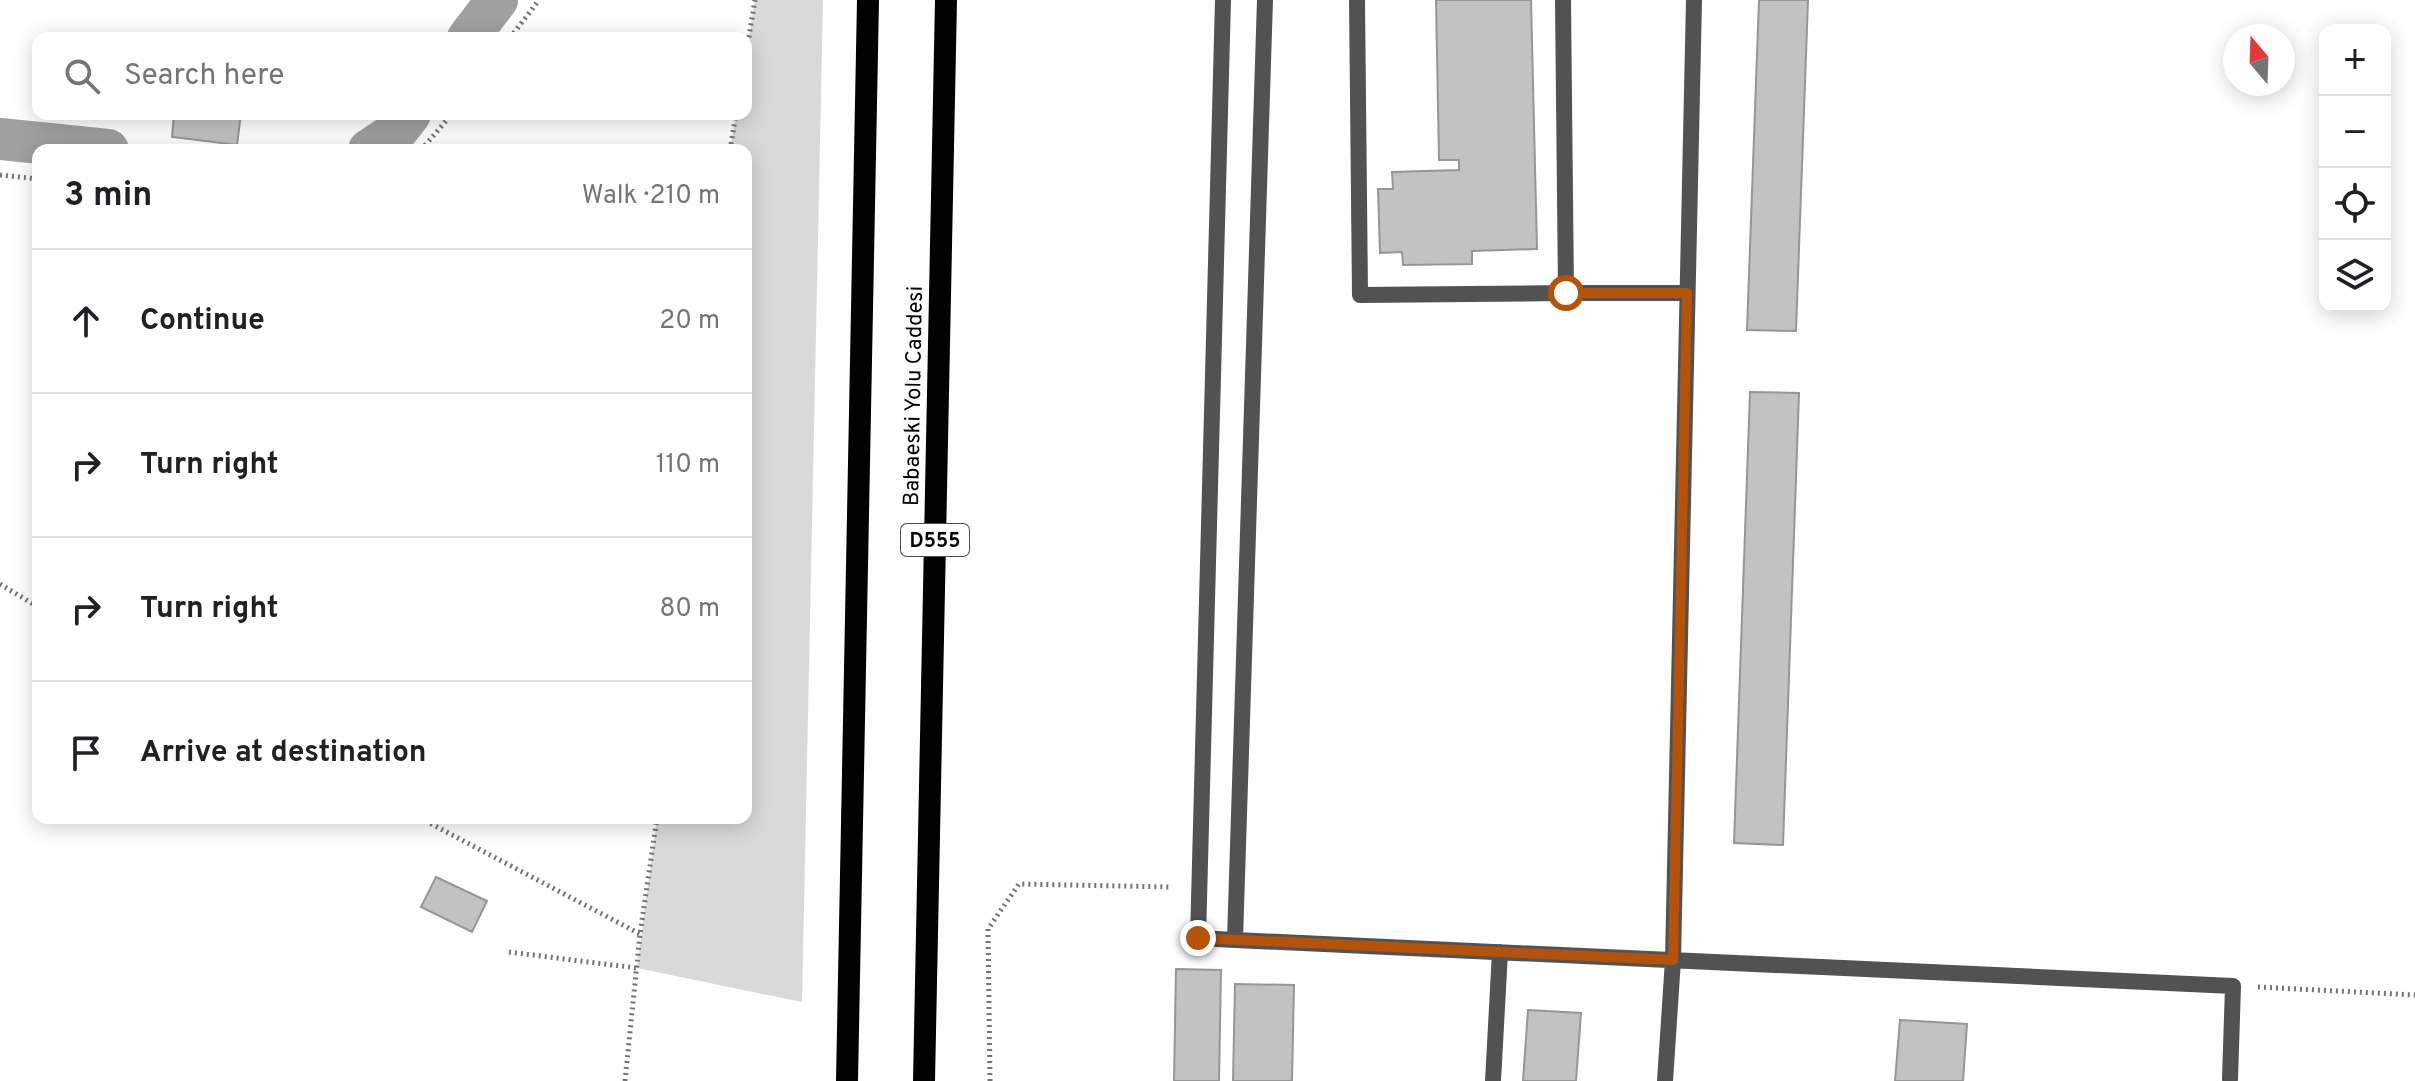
<!DOCTYPE html>
<meta charset="utf-8">
<style>
body{margin:0;font-family:Overpass,sans-serif;background:#f2f2f2;color:#202124}
.controls{position:absolute;right:24px;top:24px;display:grid;overflow:hidden;border-radius:16px;box-shadow:0 4px 20px #0003}
.controls button{width:72px;height:72px;display:grid;place-items:center;padding:0;border:0;border-bottom:2px solid #e0e0e0;background:#fff;color:#202124;font:40px sans-serif}
.compass{position:absolute;left:2223px;top:24px;width:72px;height:72px;border-radius:50%;background:#fff;box-shadow:0 4px 20px #0003;rotate:341deg}
.stop{position:absolute;width:24px;height:24px;margin:-18px;border:6px solid #b45309;border-radius:50%;background:#fff}
.stop.end{background:#b45309;border-color:#fff;box-shadow:0 2px 8px #0008}
.list{margin:0;padding:0;list-style:none}
h2{display:flex;justify-content:space-between;align-items:center;height:104px;margin:0;padding:0 32px;font-size:34px}
h2 small{font-size:26px;font-weight:400;color:#757577}
.list li{display:grid;grid-template-columns:52px 1fr auto;gap:24px;align-items:center;box-sizing:border-box;height:144px;padding:0 32px;border-top:2px solid #e0e0e0}
.list b{display:block;font-size:30px;white-space:nowrap}
.list em{font-size:26px;font-style:normal;color:#757577}
.icon{flex:none;width:44px;height:44px;fill:none;stroke:currentColor;stroke-width:2;stroke-linecap:round;stroke-linejoin:round}
.map{position:relative;flex:none;width:2415px;height:1081px;overflow:hidden}
.search{position:absolute;background:#fff;box-shadow:0 4px 20px #0003;left:32px;top:32px;width:720px;height:88px;display:flex;align-items:center;gap:20px;box-sizing:border-box;padding:0 28px;border-radius:16px;color:#757577;font-size:30px}
.panel{position:absolute;background:#fff;box-shadow:0 4px 20px #0003;left:32px;top:144px;width:720px;height:680px;border-radius:16px}
.map>svg:first-child{display:block}
.green{fill:#d9d9d9}
.lines{fill:none;stroke-linecap:round;stroke-linejoin:round}
.canal{stroke:#a0a0a0;stroke-width:42}
.building{fill:#c2c2c2;stroke:#969696;stroke-width:2}
.path{stroke:#747474;stroke-width:5;stroke-dasharray:2 4;stroke-linecap:butt}
.service{stroke:#525252;stroke-width:16}
.trunk{stroke:#000;stroke-width:22}
.route{stroke:#b45309;stroke-width:10}
.labels{text-anchor:middle;stroke-width:8;stroke-linejoin:round;paint-order:stroke}
.shield{fill:#fff;stroke:#4c4c4c;stroke-width:2}
.shield-label{font-size:20px;font-weight:bold;fill:#000}
.street-label{font-size:22px;fill:#000;stroke:#fff}
</style>
<div class="map">
<svg width="2415" height="1081" viewBox="0 0 2415 1081">
<rect width="100%" height="100%" fill="#fff"/>
<path class="green" d="M755 0H823L802 1002 637 968 657 818H746V150H730L736 114H746V55Z"/>
<g class="lines">
<path class="canal" d="M468 38 497 0
M0 139 108 150
M369 150 396 132 410 114"/>
</g>
<path class="building" d="M1436 0H1531L1537 249 1472 251V264L1403 265 1402 252 1380 253 1378 189H1393L1392 172 1459 170V160H1439Z
M1759 0H1808L1796 331 1747 330Z
M174 114H241L237 145 172 137Z
M1750 392 1799 393 1783 845 1734 843Z
M436 877 487 901 472 932 421 907Z
M1176 969 1221 970 1219 1081H1174Z
M1235 984 1294 985 1292 1081H1233Z
M1528 1010 1581 1013 1576 1081H1523Z
M1900 1020 1967 1024 1963 1081H1895Z"/>
<g class="lines">
<path class="path" d="M510 38 539 0
M746 55 755 0
M421 150 452 114
M730 150 736 114
M0 175 38 179
M0 584 38 607
M420 818 640 934
M509 952 637 968
M2258 987 2415 995
M625 1081 640 934 657 818
M990 1081 988 929 1019 884 1171 887"/>
<path class="service" d="M1223 0 1198 938 1235 940 1265 0
M1357 0 1360 295 1566 293 1563 0
M1566 293H1687
M1235 940 2233 986 2230 1079
M1493 1081 1500 952
M1665 1081 1673 960 1694 0"/>
<path class="trunk" d="M847 1081 868 0
M924 1081 946 0"/>
</g>
<g class="lines">
<path class="route" d="M1198 938 1673 960 1687 293H1566"/>
</g>
<g class="labels">
<rect class="shield" x="901" y="524" width="68" height="32" rx="6"/>
<g class="shield-label">
<text x="935" y="547">D555</text>
</g>
<g class="street-label">
<text transform="translate(912 396) rotate(-89)" y="8">Babaeski Yolu Caddesi</text>
</g>
</g>
</svg>
<div class="controls">
<button>+</button>
<button>−</button>
<button><svg class="icon" aria-label="locate" viewBox="0 0 24 24"><circle cx="12" cy="12" r="6"/><path d="M12 2v4M12 18v4M2 12h4M18 12h4"/></svg></button>
<button><svg class="icon" aria-label="layers" viewBox="0 0 24 24"><path d="M12 4l9 5-9 5-9-5zM3 14l9 5 9-5"/></svg></button>
</div>
<svg class="compass" viewBox="-18 -18 36 36"><path d="M0-13l5 13h-10z" fill="#e53935"/><path d="M0 13l5-13h-10z" fill="#757577"/></svg>
<div class="stop" style="left:1566px;top:293px"></div>
<div class="stop end" style="left:1198px;top:938px"></div>
<div class="search"><svg class="icon" aria-label="search" viewBox="0 0 24 24"><circle cx="10" cy="10" r="6"/><path d="M15 15l6 6"/></svg>Search here</div>
<section class="panel">
<h2>3 min<small>Walk · 210 m</small></h2>
<ul class="list">
<li><svg class="icon" aria-label="ahead" viewBox="0 0 24 24"><path d="M12 20V5M6 11l6-6 6 6"/></svg><div><b>Continue</b></div><em>20 m</em></li>
<li><svg class="icon" aria-label="right" viewBox="0 0 24 24"><path d="M7 20v-9h11M14 6l5 5-5 5"/></svg><div><b>Turn right</b></div><em>110 m</em></li>
<li><svg class="icon" aria-label="right" viewBox="0 0 24 24"><path d="M7 20v-9h11M14 6l5 5-5 5"/></svg><div><b>Turn right</b></div><em>80 m</em></li>
<li><svg class="icon" aria-label="arrive" viewBox="0 0 24 24"><path d="M6 21V4h12l-3 4 3 4H6"/></svg><div><b>Arrive at destination</b></div></li>
</ul>
</section>
</div>
